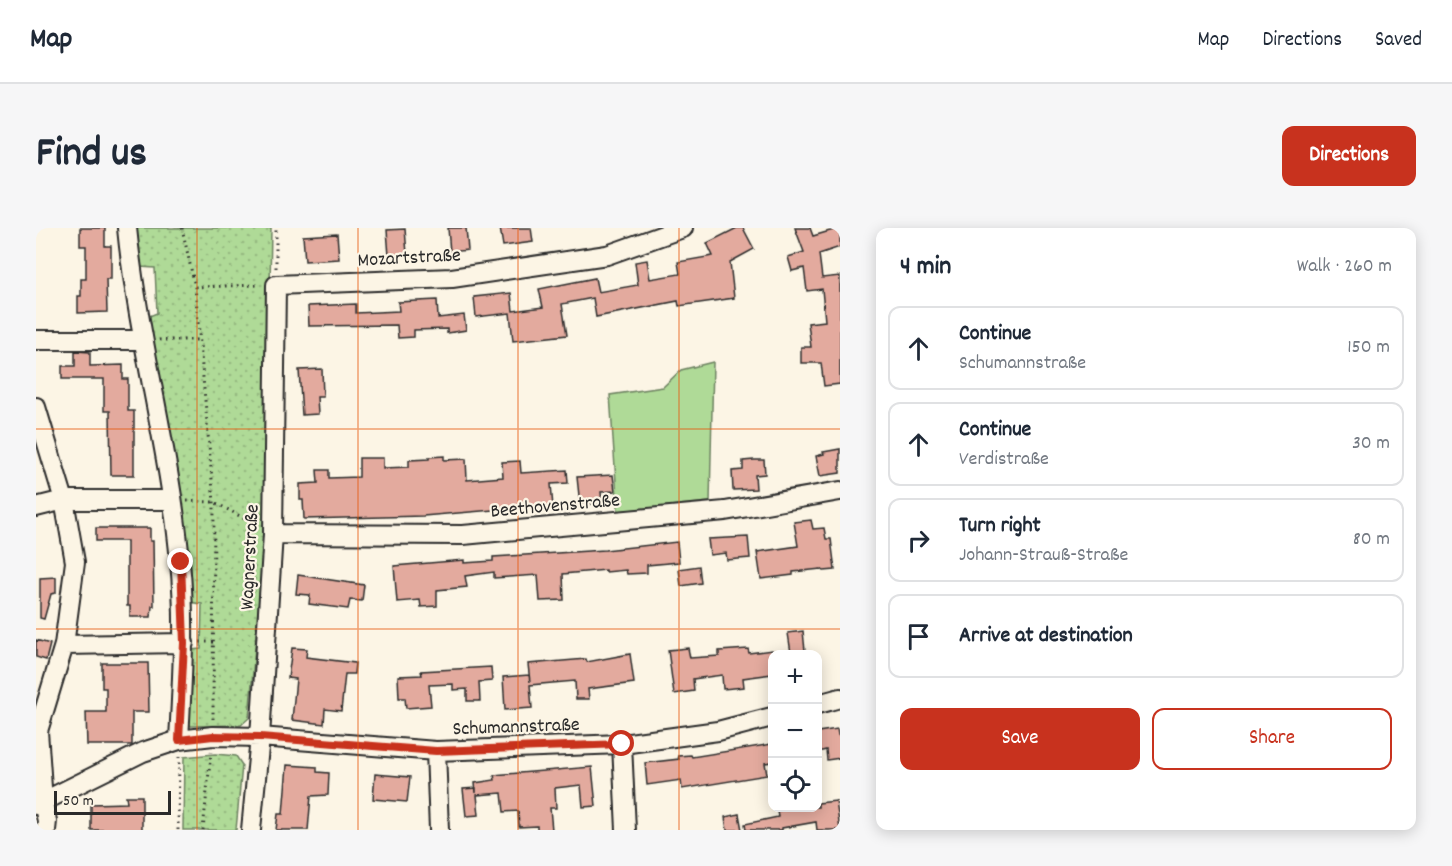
<!DOCTYPE html>
<meta charset="utf-8">
<style>
body{margin:0;font-family:Dekko,sans-serif;background:#f6f6f7;color:#1f2937}
.controls{position:absolute;right:18px;bottom:18px;display:grid;overflow:hidden;border-radius:12px;box-shadow:0 3px 15px #0003}
.controls button{width:54px;height:54px;display:grid;place-items:center;padding:0;border:0;border-bottom:2px solid #e0e1e3;background:#fff;color:#1f2937;font:30px sans-serif}
.scale{position:absolute;left:18px;bottom:15px;width:117px;box-sizing:border-box;padding-left:6px;border:3px solid #2b2b2b;border-top:0;font-size:16px;line-height:21px;white-space:nowrap;color:#2b2b2b;-webkit-text-stroke:4px #fcf5e5;paint-order:stroke}
.stop{position:absolute;width:18px;height:18px;margin:-14px;border:4px solid #c8321e;border-radius:50%;background:#fff}
.stop.end{background:#c8321e;border-color:#fff;box-shadow:0 2px 6px #0008}
.list{margin:0;padding:0;list-style:none}
h2{display:flex;justify-content:space-between;align-items:center;height:78px;margin:0;padding:0 24px;font-size:26px}
h2 small{font-size:20px;font-weight:400;color:#747a83}
.list li{display:grid;grid-template-columns:39px 1fr auto;gap:18px;align-items:center;box-sizing:border-box;height:84px;margin:0 12px 12px;padding:0 12px;border:2px solid #e0e1e3;border-radius:12px}
.list b{display:block;font-size:22px;white-space:nowrap}
.list p{margin:0;font-size:20px;white-space:nowrap;color:#747a83}
.list em{font-size:20px;font-style:normal;color:#747a83}
.actions{display:flex;gap:12px;padding:18px 24px}
.actions a{flex:1;padding:14px 0;border:2px solid #c8321e;border-radius:12px;text-align:center;font-size:21px;color:#c8321e}
.actions .main{background:#c8321e;color:#fff}
.icon{flex:none;width:33px;height:33px;fill:none;stroke:currentColor;stroke-width:2;stroke-linecap:round;stroke-linejoin:round}
.map{position:relative;flex:none;width:804px;height:602px;overflow:hidden;border-radius:12px}
header{display:flex;align-items:center;gap:36px;box-sizing:border-box;height:84px;padding:0 30px;background:#fff;border-bottom:2px solid #e0e1e3}
header strong{font-size:28px}
nav{display:flex;gap:33px;margin-inline-start:auto;font-size:21px}
.intro{display:flex;align-items:center;justify-content:space-between;box-sizing:border-box;height:144px;padding:0 36px}
h1{margin:0;font-size:42px}
.button{padding:15px 27px;border-radius:12px;background:#c8321e;color:#fff;font-size:21px;font-weight:700}
main{display:flex;gap:36px;padding:0 36px}
aside{flex:1;background:#fff;border-radius:12px;box-shadow:0 3px 15px #0003}
.map>svg:first-child{display:block}
.grass{fill:#afda97;stroke:#6d8261;stroke-width:1.5}
.park{fill:url(#park-dots);stroke:#6d8261;stroke-width:1.5}
.building{fill:#e3aa9e;stroke:#2b2b2b;stroke-width:1.5}
.lines{fill:none;stroke-linecap:round;stroke-linejoin:round}
.street-casing{stroke:#2b2b2b;stroke-width:22}
.path{stroke:#2b2b2b;stroke-width:3;stroke-dasharray:1.5 4.5;stroke-linecap:butt}
.street{stroke:#fcf5e5;stroke-width:18}
.route{stroke:#c8321e;stroke-width:8}
.grid{fill:none;stroke:#e8590c;stroke-width:1.5;stroke-opacity:0.55}
.labels{text-anchor:middle;stroke-width:4.5;stroke-linejoin:round;paint-order:stroke}
.street-label{font-size:20px;fill:#2b2b2b;stroke:#fcf5e5}
</style>
<header>
<strong>Map</strong>
<nav><a>Map</a><a>Directions</a><a>Saved</a></nav>
</header>
<div class="intro"><h1>Find us</h1><a class="button">Directions</a></div>
<main>
<div class="map">
<svg width="804" height="602" viewBox="0 0 804 602">
<defs>
<pattern id="park-dots" width="8" height="8" patternUnits="userSpaceOnUse" patternTransform="scale(1.5)"><rect width="8" height="8" fill="#afda97"/><path d="M2 2h.1M6 6h.1" fill="none" stroke="#97bb82" stroke-width="1.8" stroke-linecap="round"/></pattern>
</defs>
<rect width="100%" height="100%" fill="#fcf5e5"/>
<filter id="ink" filterUnits="userSpaceOnUse"><feTurbulence type="fractalNoise" baseFrequency=".0167" numOctaves="2"/><feDisplacementMap in="SourceGraphic" scale="12" xChannelSelector="R" yChannelSelector="G"/><feConvolveMatrix kernelMatrix="1 2 1 2 8 2 1 2 1" color-interpolation-filters="sRGB"/></filter>
<g filter="url(#ink)">
<path class="grass" d="M677 134 674 274 582 283 574 167 627 159 645 142Z"/>
<path class="park" d="M94 0H235L230 288 213 490 205 497 155 498 149 492 154 422 165 421 166 376 152 374 111 89 121 85 119 40 104 39Z
M179 526 200 528 206 537 200 602H147L148 529Z"/>
<path class="building" d="M44 0H69V18H75V51H70L71 84 42 85V68H45V51H50V18H44Z
M412 0H430L432 22 414 24Z
M464 0H495L497 14 467 18Z
M701 0H707L718 21 694 34 698 70 643 78 642 73 560 89 557 70 526 76 531 107 477 113 474 85 440 89 438 69 475 65 477 83 507 79 503 61 559 50 562 64 602 57 599 34 611 32 614 51 644 46 642 34 677 28 671 15Z
M759 0H774L777 8 804 0V19L783 26 786 50 804 48V156L788 158 785 135H765V119H775L772 95 789 93 786 61 771 63 768 40 756 43 752 29 768 24Z
M369 1 371 26 353 28 351 2Z
M301 6 303 31 269 33 267 8Z
M401 72 402 90 428 87 430 102 411 105V101L378 102V109L362 110 361 97 273 98 272 78 320 76V85L363 83 362 74Z
M39 123 54 124V138L87 137V151H92V183H98V247H75L74 183H68V151H26V138H39Z
M286 141 287 169H281L282 186 266 187 263 142Z
M804 221V245L784 248 780 228 788 226 787 224Z
M408 228V232L430 231 431 252 467 249 466 234 484 233 485 245 531 242 532 255 515 256 517 279H494L387 288 268 291 267 272H264V256L282 255 281 242H293V250L323 249V230H347V240L373 239V232L393 231V229Z
M718 232H728L729 246 719 247 720 261 697 262 696 243 707 242V233Z
M577 247 579 263 565 264 566 275 544 277 541 249Z
M775 292 777 301 788 300 790 311H795L799 342 788 343 785 341 757 344V347L725 351 721 324 762 318 758 294Z
M60 300H114V313H117L118 378H116L115 389H94V378H91V313H60Z
M712 309 714 330 691 332 690 325 674 327 672 311Z
M641 314 643 334 611 337V345L591 346 590 342 570 344V342L527 346 528 372 504 373 502 347 458 350V344L429 348 431 359 401 362V378L385 379 384 372 361 374 358 338 428 332V335L457 333V329L569 322Z
M663 338 665 355 645 358 643 341Z
M262 347 328 357 326 373 314 372 312 381 273 376 274 367 260 366Z
M20 349V365L15 366 8 391 4 390V350Z
M767 403 769 423 755 425 752 405Z
M0 412 14 416 10 432 0 429Z
M256 420 271 421 270 429 319 435 318 446H309L305 483 289 481 288 496 256 492 260 451 252 450Z
M652 420 654 430 683 428V423L712 421 713 425 736 422V446L707 450 708 459 687 461 686 447 657 451 658 463 638 466 632 422Z
M594 426 598 455 552 461 553 471H540L539 453 494 457 496 480 469 482 467 449 493 447 494 454 492 436 550 431 551 434Z
M66 435H112L113 484H96V517H51L50 484H70V460H66Z
M455 439 456 453 443 454 444 473H431V461L417 462V456L393 457 395 478 370 480 369 470H363L362 448 386 447 385 443Z
M801 501 802 507H804V530L791 532 790 522 782 524V504Z
M736 516V534L729 535 731 547 646 561 645 552 611 557 609 535 643 531 642 528 655 527 656 529Z
M251 537 281 539V544L293 545 292 567 275 568 272 602H240L242 586H247Z
M556 539 560 578 547 579 545 557 519 560 520 580H514L516 602H501V598L483 599 482 583 468 584 466 565 441 567 443 587 430 588 427 561 440 560V565L439 555 459 552 458 547Z
M339 546 374 549 371 574 337 571Z
M90 568H106V602H55V576L91 575Z
M800 573 804 602H781L780 594 746 600V602H710L709 596 742 589 741 583 765 579H782V575Z
M703 586 706 602H691L689 589Z"/>
<g class="lines">
<g class="street-casing">
<path id="street" d="M91 0C102 112 134 221 144 334 150 393 146 453 143 512
M0 112H106
M0 179 28 272 39 334 28 417 2 503 7 574 11 593 10 602
M0 279 28 272H136
M237 306 427 307 689 283 804 263
M28 417 148 415
M782 476 804 470
M586 516 590 602
M400 523 403 602
M0 577 107 524 143 512 177 508 224 509 400 523 586 516 682 503 736 489
M215 602 224 509 237 306 240 57 416 50 571 27 647 0"/>
</g>
<path class="path" d="M146 0 159 59 178 274 177 491
M240 40V0
M159 59 223 57
M123 112H163
M151 273 178 274 222 298
M164 414H177
M142 602 143 529
M167 602 175 524"/>
<use href="#street" class="street"/>
</g>
</g>
<g class="lines" filter="url(#ink)">
<path class="route" d="M145 334 148 415 143 512 177 508 224 509 400 523 586 516"/>
</g>
<path class="grid" d="M161 0V602M322 0V602M482 0V602M643 0V602M0 201H804M0 401H804"/>
<g class="labels">
<g class="street-label">
<text transform="translate(373 28) rotate(-3)" y="7">Mozartstraße</text>
<text transform="translate(519 276) rotate(-5)" y="7">Beethovenstraße</text>
<text transform="translate(212 329) rotate(-87)" y="7">Wagnerstraße</text>
<text transform="translate(480 497) rotate(-2)" y="7">Schumannstraße</text>
</g>
</g>
</svg>
<div class="controls">
<button>+</button>
<button>−</button>
<button><svg class="icon" aria-label="locate" viewBox="0 0 24 24"><circle cx="12" cy="12" r="6"/><path d="M12 2v4M12 18v4M2 12h4M18 12h4"/></svg></button>
</div>
<div class="scale">50 m</div>
<div class="stop" style="left:586px;top:516px"></div>
<div class="stop end" style="left:145px;top:334px"></div>
</div>
<aside>
<h2>4 min<small>Walk · 260 m</small></h2>
<ul class="list">
<li><svg class="icon" aria-label="ahead" viewBox="0 0 24 24"><path d="M12 20V5M6 11l6-6 6 6"/></svg><div><b>Continue</b><p>Schumannstraße</p></div><em>150 m</em></li>
<li><svg class="icon" aria-label="ahead" viewBox="0 0 24 24"><path d="M12 20V5M6 11l6-6 6 6"/></svg><div><b>Continue</b><p>Verdistraße</p></div><em>30 m</em></li>
<li><svg class="icon" aria-label="right" viewBox="0 0 24 24"><path d="M7 20v-9h11M14 6l5 5-5 5"/></svg><div><b>Turn right</b><p>Johann-Strauß-Straße</p></div><em>80 m</em></li>
<li><svg class="icon" aria-label="arrive" viewBox="0 0 24 24"><path d="M6 21V4h12l-3 4 3 4H6"/></svg><div><b>Arrive at destination</b></div></li>
</ul>
<div class="actions"><a class="main">Save</a><a>Share</a></div>
</aside>
</main>
